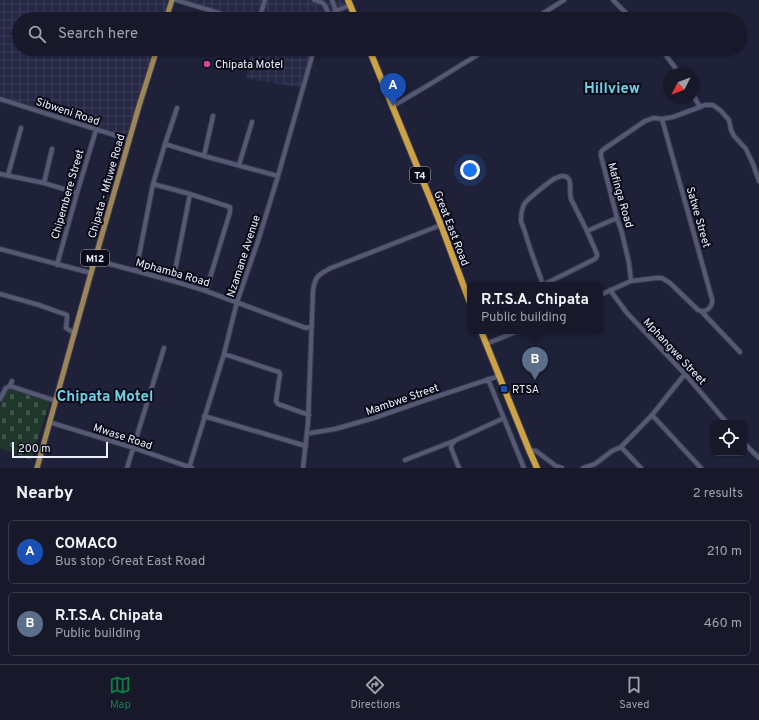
<!DOCTYPE html>
<meta charset="utf-8">
<style>
body{margin:0;font-family:Overpass,sans-serif;background:#242636;color:#f1f3f6}
.controls{position:absolute;right:12px;bottom:12px;display:grid;overflow:hidden;border-radius:6px;box-shadow:0 1px 3px #0004}
.controls button{width:36px;height:36px;display:grid;place-items:center;padding:0;border:0;border-bottom:1px solid #363847;background:#17192a;color:#f1f3f6;font:20px sans-serif}
.compass{position:absolute;left:663px;top:68px;width:36px;height:36px;border-radius:50%;background:#17192a;box-shadow:0 1px 3px #0004;rotate:228deg}
.scale{position:absolute;left:12px;bottom:10px;width:96px;box-sizing:border-box;padding-left:4px;border:2px solid #ebeefe;border-top:0;font-size:11px;line-height:14px;white-space:nowrap;color:#ebeefe;-webkit-text-stroke:3px #0a0b16;paint-order:stroke}
.you{position:absolute;left:470px;top:170px;width:14px;height:14px;margin:-10px;border:3px solid #fff;border-radius:50%;background:#1a73e8;box-shadow:0 0 0 6px #1a73e833}
.badge{display:grid;place-items:center;width:26px;height:26px;border-radius:50%;background:#0b8043;color:#fff;font-size:13px;font-weight:700}
.pin{position:absolute;translate:-50% -33px;filter:drop-shadow(0 1px 2px #0008)}
.pin::after{content:'';position:absolute;top:21px;width:14px;height:12px;background:inherit;clip-path:polygon(0 0,100% 0,50% 100%)}
.popup{position:absolute;left:467px;top:282px;width:136px;height:52px;box-sizing:border-box;display:grid;place-content:center;border-radius:6px;background:#17192a;filter:drop-shadow(0 1px 3px #0005);font-size:13px;white-space:nowrap;color:#9ea0a8}
.popup b{font-size:15px;color:#f1f3f6}
.popup::after{content:'';position:absolute;left:50%;top:100%;margin-left:-8px;border:8px solid transparent;border-top-color:#17192a}
.list{margin:0;padding:0;list-style:none}
h2{display:flex;justify-content:space-between;align-items:center;height:52px;margin:0;padding:0 16px;font-size:17px}
h2 small{font-size:13px;font-weight:400;color:#9ea0a8}
.list li{display:grid;grid-template-columns:26px 1fr auto;gap:12px;align-items:center;box-sizing:border-box;height:64px;margin:0 8px 8px;padding:0 8px;border:1px solid #363847;border-radius:6px}
.list b{display:block;font-size:15px;white-space:nowrap}
.list p{margin:0;font-size:13px;white-space:nowrap;color:#9ea0a8}
.list em{font-size:13px;font-style:normal;color:#9ea0a8}
.icon{flex:none;width:22px;height:22px;fill:none;stroke:currentColor;stroke-width:2;stroke-linecap:round;stroke-linejoin:round}
.map{position:relative;flex:none;width:759px;height:468px;overflow:hidden}
.search{position:absolute;background:#17192a;box-shadow:0 1px 3px #0004;left:12px;right:12px;top:12px;height:44px;display:flex;align-items:center;gap:10px;box-sizing:border-box;padding:0 14px;border-radius:22px;color:#9ea0a8;font-size:15px}
.sheet{height:196px;background:#17192a}
nav{display:flex;justify-content:space-around;align-items:center;box-sizing:border-box;height:56px;border-top:1px solid #363847;background:#17192a;font-size:11px;color:#9ea0a8}
nav a{display:grid;justify-items:center;gap:2px}
nav .on{color:#0b8043}
.map>svg:first-child{display:block}
.industrial{fill:url(#industrial-grid)}
.cemetery{fill:url(#cemetery-stones)}
.lines{fill:none;stroke-linecap:round;stroke-linejoin:round}
.minor-casing{stroke:#3b3b50;stroke-width:6}
.major-casing{stroke:#3b3b50;stroke-width:7}
.highway-casing{stroke:#3b3b50;stroke-width:8}
.minor{stroke:#555974;stroke-width:4}
.major{stroke:#9c8557;stroke-width:5}
.highway{stroke:#cca244;stroke-width:6}
.hotel-dot{fill:#d1479c;stroke:#0a0b16;stroke-width:1.5}
.transit-dot{fill:#1a4fb4;stroke:#0a0b16;stroke-width:1.5}
.labels{text-anchor:middle;stroke-width:4;stroke-linejoin:round;paint-order:stroke}
.shield{fill:#0a0b16;stroke:#a8aab8;stroke-width:1}
.shield-label{font-size:10px;font-weight:bold;fill:#ebeefe}
.poi-label{font-size:11px;fill:#ebeefe;stroke:#0a0b16;text-anchor:start}
.street-label{font-size:11px;fill:#ebeefe;stroke:#0a0b16}
.district-label{font-size:15px;font-weight:bold;fill:#6cd2e9;stroke:#0a0b16}
</style>
<div class="map">
<svg width="759" height="468" viewBox="0 0 759 468">
<defs>
<pattern id="industrial-grid" width="8" height="8" patternUnits="userSpaceOnUse"><rect width="8" height="8" fill="#262846"/><path d="M0 4h8M4 0v8" fill="none" stroke="#3b3d58"/></pattern>
<pattern id="cemetery-stones" width="16" height="16" patternUnits="userSpaceOnUse"><rect width="16" height="16" fill="#20382c"/><path d="M2 7V4a2 2 0 0 1 4 0v3zM10 15v-3a2 2 0 0 1 4 0v3z" fill="#41554c"/></pattern>
</defs>
<rect width="100%" height="100%" fill="#1f2138"/>
<path class="industrial" d="M0 0H172L166 19H19V49H157L130 140 0 97Z
M176 0H348L350 5 330 19H243Z
M252 49H314L303 88 246 78Z"/>
<path class="cemetery" d="M6 388 50 402 31 460 0 448V405Z"/>
<g class="lines">
<g class="minor-casing">
<path id="minor" d="M176 0 239 19
M314 0C325 2 326 6 329 16
M332 0 336 11
M613 0 632 19
M259 19 265 0
M325 19 336 11 350 5
M534 19 564 0
M661 49 680 74
M693 95 700 107 705 105H713L721 111 729 120 731 130 734 136 746 149 753 164 759 181
M0 99 130 140
M393 106 432 83 487 49
M165 144 204 156 278 176
M204 156 213 116
M239 165 252 122
M0 174 44 183 77 193
M8 175 21 128
M44 183 52 149
M153 184 190 194 230 207V212L206 291
M587 231 617 218
M0 249 91 273
M95 260 173 281 206 291 306 328 312 326
M57 265 77 193 96 130
M136 271 153 184 165 144 177 108
M173 281 190 194
M631 281 629 263 622 233 617 218 601 156V152L604 149 645 121 654 118 662 119 673 117 700 107
M543 285 595 259 597 256V254L587 231 571 199C569 193 572 181 568 178 565 175 560 176 556 178 552 179 528 199 525 203 522 207 521 215 521 221 522 224 524 229 525 232 530 250 537 267 543 285
M610 290 627 313 685 374 727 423
M0 294 39 305 67 315V318L66 328 74 333
M600 295 631 281 656 278H662L670 283 698 310C706 314 713 307 712 299L662 119
M701 311 740 352
M486 344 518 331
M224 354 279 372 280 374 276 401 278 404 309 415
M488 379 524 468
M12 381 10 386 56 401
M0 399 6 388 10 386
M652 415 685 374
M204 416 306 446
M49 422 134 448 192 468
M311 433 335 429 374 418 429 399 499 376
M744 443 759 458
M621 447 641 468
M529 450 536 451 556 466 562 468
M405 460 454 441
M127 468 164 348
M189 468 224 354 237 302 259 238 278 176 314 49
M303 468 308 423 313 291C315 276 318 275 331 268L441 225
M459 468 451 448C451 444 453 442 456 440L504 418
M583 468 595 464 612 451 621 447 652 415 701 468"/>
</g>
<g class="major-casing">
<path id="major" d="M166 19 172 0
M37 468 91 273 139 106 157 49"/>
</g>
<g class="highway-casing">
<path id="highway" d="M348 0 356 19
M369 49 441 225 470 303
M481 331 529 450 537 468"/>
</g>
<use href="#minor" class="minor"/>
<use href="#major" class="major"/>
<use href="#highway" class="highway"/>
</g>
<circle class="hotel-dot" cx="207" cy="64" r="4"/>
<rect class="transit-dot" x="500" y="385" width="8" height="8" rx="2"/>
<g class="labels">
<g class="shield">
<rect x="410" y="167" width="20" height="16" rx="3"/>
<rect x="81" y="250" width="28" height="16" rx="3"/>
</g>
<g class="shield-label">
<text x="420" y="179">T4</text>
<text x="95" y="262">M12</text>
</g>
<g class="poi-label">
<text x="215" y="68">Chipata Motel</text>
<text x="512" y="393">RTSA</text>
</g>
<g class="street-label">
<text transform="translate(68 111) rotate(18)" y="4">Sibweni Road</text>
<text transform="translate(106 186) rotate(-74)" y="4">Chipata - Mfuwe Road</text>
<text transform="translate(67 194) rotate(-74)" y="4">Chipembere Street</text>
<text transform="translate(621 195) rotate(74)" y="4">Mafinga Road</text>
<text transform="translate(699 217) rotate(74)" y="4">Satwe Street</text>
<text transform="translate(452 228) rotate(69)" y="4">Great East Road</text>
<text transform="translate(243 256) rotate(-72)" y="4">Nzamane Avenue</text>
<text transform="translate(173 272) rotate(16)" y="4">Mphamba Road</text>
<text transform="translate(675 351) rotate(47)" y="4">Mphangwe Street</text>
<text transform="translate(402 399) rotate(-19)" y="4">Mambwe Street</text>
<text transform="translate(123 436) rotate(18)" y="4">Mwase Road</text>
</g>
<g class="district-label">
<text x="612" y="93">Hillview</text>
<text x="105" y="401">Chipata Motel</text>
</g>
</g>
</svg>
<div class="controls">
<button><svg class="icon" aria-label="locate" viewBox="0 0 24 24"><circle cx="12" cy="12" r="6"/><path d="M12 2v4M12 18v4M2 12h4M18 12h4"/></svg></button>
</div>
<svg class="compass" viewBox="-18 -18 36 36"><path d="M0-13l5 13h-10z" fill="#e53935"/><path d="M0 13l5-13h-10z" fill="#9ea0a8"/></svg>
<div class="scale">200 m</div>
<div class="you"></div>
<div class="pin badge" style="left:393px;top:106px;background:#1a4fb4">A</div>
<div class="pin badge" style="left:535px;top:380px;background:#5c6f8a">B</div>
<div class="popup"><b>R.T.S.A. Chipata</b>Public building</div>
<div class="search"><svg class="icon" aria-label="search" viewBox="0 0 24 24"><circle cx="10" cy="10" r="6"/><path d="M15 15l6 6"/></svg>Search here</div>
</div>
<section class="sheet">
<h2>Nearby<small>2 results</small></h2>
<ul class="list">
<li><span class="badge" style="background:#1a4fb4">A</span><div><b>COMACO</b><p>Bus stop · Great East Road</p></div><em>210 m</em></li>
<li><span class="badge" style="background:#5c6f8a">B</span><div><b>R.T.S.A. Chipata</b><p>Public building</p></div><em>460 m</em></li>
</ul>
</section>
<nav>
<a class="on"><svg class="icon" aria-label="map" viewBox="0 0 24 24"><path d="M3 6l6-2 6 2 6-2v14l-6 2-6-2-6 2zM9 4v14M15 6v14"/></svg>Map</a>
<a><svg class="icon" aria-label="directions" viewBox="0 0 24 24"><path d="M12 3l9 9-9 9-9-9zM9 14v-3h6M13 9l2 2-2 2"/></svg>Directions</a>
<a><svg class="icon" aria-label="saved" viewBox="0 0 24 24"><path d="M7 4h10v16l-5-4-5 4z"/></svg>Saved</a>
</nav>
